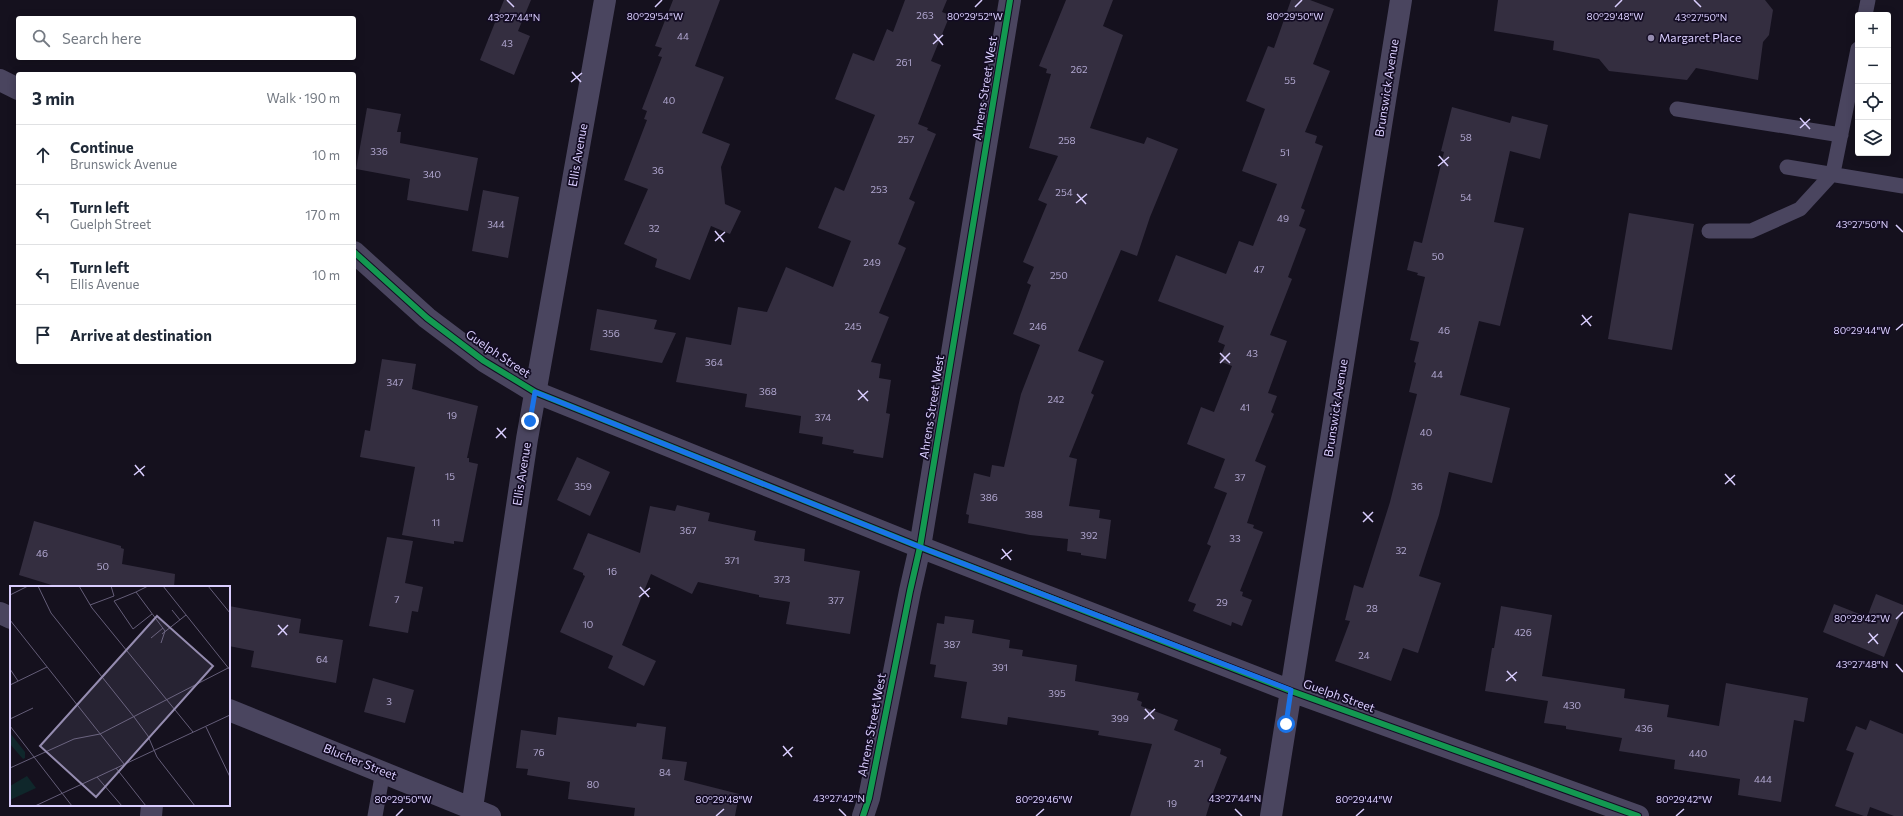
<!DOCTYPE html>
<meta charset="utf-8">
<style>
body{margin:0;font-family:Commissioner,sans-serif;background:#f6f6f7;color:#1f2937}
.controls{position:absolute;right:12px;top:12px;display:grid;overflow:hidden;border-radius:4px;box-shadow:0 2px 10px #0003}
.controls button{width:36px;height:36px;display:grid;place-items:center;padding:0;border:0;border-bottom:1px solid #e0e1e3;background:#fff;color:#1f2937;font:20px sans-serif}
.stop{position:absolute;width:12px;height:12px;margin:-9px;border:3px solid #1a73e8;border-radius:50%;background:#fff}
.stop.end{background:#1a73e8;border-color:#fff;box-shadow:0 1px 4px #0008}
.list{margin:0;padding:0;list-style:none}
h2{display:flex;justify-content:space-between;align-items:center;height:52px;margin:0;padding:0 16px;font-size:17px}
h2 small{font-size:13px;font-weight:400;color:#747a83}
.list li{display:grid;grid-template-columns:26px 1fr auto;gap:12px;align-items:center;box-sizing:border-box;height:60px;padding:0 16px;border-top:1px solid #e0e1e3}
.list b{display:block;font-size:15px;white-space:nowrap}
.list p{margin:0;font-size:13px;white-space:nowrap;color:#747a83}
.list em{font-size:13px;font-style:normal;color:#747a83}
.icon{flex:none;width:22px;height:22px;fill:none;stroke:currentColor;stroke-width:2;stroke-linecap:round;stroke-linejoin:round}
.map{position:relative;flex:none;width:1903px;height:816px;overflow:hidden}
.search{position:absolute;background:#fff;box-shadow:0 2px 10px #0003;left:16px;top:16px;width:340px;height:44px;display:flex;align-items:center;gap:10px;box-sizing:border-box;padding:0 14px;border-radius:4px;color:#747a83;font-size:15px}
.panel{position:absolute;background:#fff;box-shadow:0 2px 10px #0003;left:16px;top:72px;width:340px;height:292px;border-radius:4px}
.map>svg:first-child{display:block}
.building{fill:#342e40}
.lines{fill:none;stroke-linecap:round;stroke-linejoin:round}
.service{stroke:#4a455f;stroke-width:15}
.minor{stroke:#4a455f;stroke-width:22}
.cycleway-casing{stroke:#130c23;stroke-width:8}
.cycleway{stroke:#139951;stroke-width:6}
.route{stroke:#1a73e8;stroke-width:5}
.ticks{fill:none;stroke:#daceff;stroke-width:1.5}
.poi-dot{fill:#958cb0;stroke:#130c23;stroke-width:1.5}
.labels{text-anchor:middle;stroke-width:3.5;stroke-linejoin:round;paint-order:stroke}
.number-label{font-size:10px;fill:#b0a6cf}
.poi-label{font-size:12px;fill:#daceff;stroke:#130c23;text-anchor:start}
.street-label{font-size:12px;fill:#daceff;stroke:#130c23}
.inset-road{fill:none;stroke:#645d78;stroke-width:1}
.view{fill:#958cb0;fill-opacity:0.15;stroke:#958cb0;stroke-width:2}
.inset-edge{fill:none;stroke:#daceff;stroke-width:2}
.ticks-label{font-size:10px;text-anchor:middle;fill:#daceff;stroke:#130c23;stroke-width:3.5;stroke-linejoin:round;paint-order:stroke}
</style>
<div class="map">
<svg width="1903" height="816" viewBox="0 0 1903 816">
<rect width="100%" height="100%" fill="#15111e"/>
<path class="building" d="M504 0H531L518 31 530 36 514 75 480 60Z
M673 0H720L695 66 724 77 702 133 730 144 721 167 725 204 741 211 730 234 711 226 690 280 655 267 657 259 624 244 648 189 624 180 647 120 644 119 647 111 642 109 662 57 658 56 662 48 655 46Z
M905 0H947L942 12 950 15 931 61 941 65 918 124 928 128 927 130 936 134 909 199 915 202 898 244 906 248 879 313 889 317 871 362 881 364 879 378 891 380 886 413 890 414 883 458 853 453 854 450 822 444 823 437 799 433 801 416 745 407 747 394 676 382 686 337 731 345 738 307 767 312 786 267 833 287 851 241 818 228 835 187 844 191 875 115 835 99 853 53 874 61 887 29 893 32Z
M1066 0H1113L1103 26 1123 35 1090 128 1144 144 1147 137 1178 149 1150 217 1137 256 1121 250 1078 351 1104 361 1091 393 1094 395 1069 457 1077 459 1069 506 1100 510 1099 518 1111 520 1106 559 1081 555V553L1067 551 1068 539 1030 535 968 523 969 515 966 514 974 473 990 477 992 465 1004 467 1021 394 1040 345 1013 334 1031 285 1027 283 1034 267 1023 262 1047 204 1038 200 1058 156 1029 148 1051 74 1046 73 1047 69 1039 66Z
M1291 0H1310L1334 9 1313 64 1330 71 1305 132 1317 136 1315 143 1323 146 1301 208 1305 210 1299 226 1306 229 1288 277 1292 279 1270 335 1287 341 1268 393 1277 396 1271 412 1274 414 1255 461 1266 466 1247 523 1254 525 1253 528 1263 532 1240 591 1243 592 1242 596 1252 600 1242 626 1232 622 1231 626 1193 611 1196 604 1188 601 1211 546 1207 544 1227 493 1214 488 1225 459 1187 444 1201 407 1214 412 1232 366 1219 361 1225 345 1218 342 1224 326 1158 301 1176 255 1226 274 1239 241 1253 246 1277 184 1242 171 1265 109 1246 101 1268 46 1274 48Z
M1498 0H1765L1773 10 1769 35 1763 42 1758 80 1696 68 1687 80 1609 71 1599 59 1553 50 1554 41 1494 31Z
M1452 107 1510 123 1512 116 1548 125 1540 159 1510 151 1494 222 1524 228 1500 326 1479 321 1460 395 1510 408 1492 483 1449 472 1439 515 1419 576 1441 583 1418 653 1403 648 1391 681 1335 661 1350 621 1345 620 1354 585 1363 588 1390 502 1417 394 1409 392 1416 363 1414 362 1419 342 1410 340 1425 277 1417 275 1418 273 1407 270 1414 241 1422 243 1444 152 1441 151Z
M367 108 401 114 397 132H401L400 143 478 158 468 211 407 200 410 179 356 169Z
M483 190 519 197 508 258 472 251Z
M1629 213 1694 224 1672 350 1608 339Z
M597 309 657 320 654 329 676 333 662 363 590 350Z
M382 359 416 364 412 389 478 406 467 458H469V462L478 464 463 542 454 541V544L402 535 415 467 360 457 365 430 370 431Z
M577 457 610 472 590 516 557 500Z
M677 505 710 513 708 521 756 531 754 540 756 541 805 549 804 561 860 571 850 634 786 624 790 602 759 597V595L698 582 692 594 651 574 622 645 656 661 644 686 608 668 613 656 560 632 585 576 583 575V573L573 569 588 533 640 553 650 506 675 511Z
M34 521 121 546V548L124 549 122 564 175 574 174 587H58L19 575Z
M387 537 413 541 405 583 423 587 418 612 412 611 408 633 369 626Z
M1876 594 1903 605V610L1884 657 1823 632 1834 604 1867 617Z
M229 606 301 619 299 633 343 640 336 683 251 667 254 651 229 646Z
M1501 606 1552 615 1542 676 1625 689 1624 698 1669 705 1667 717 1719 726 1726 683 1808 698 1804 722 1794 720 1781 802 1738 795 1740 779 1674 769 1675 760 1619 751 1622 738 1566 729V726L1544 723 1548 701 1485 691 1492 648H1494Z
M945 616 974 620 972 633 1010 640 1009 648 1023 650 1022 656 1077 665 1075 681 1139 693 1137 700 1142 702 1141 706 1178 720 1174 730 1221 749 1220 754 1227 757 1214 790 1206 816H1130L1152 744 1098 735 1099 731 1008 717 1007 725 961 718 967 682 934 677 936 665 930 664 937 623 944 624Z
M373 678 414 690 405 723 364 712Z
M558 717 636 727 637 723 666 727 662 759 687 762 684 780 739 794 735 816H634L635 808 568 799 570 782 527 775 528 769 516 768 521 730 556 735Z
M1870 720 1903 734V816H1894L1870 807 1867 816H1864L1835 806 1854 753 1846 750 1856 726 1866 730Z"/>
<g class="lines">
<path class="service" d="M1865 15 1868 0
M1677 109 1841 135
M1787 167 1903 186
M1709 231H1751L1800 209 1833 173 1858 49
M375 816 383 771"/>
<path class="minor" d="M0 80 18 89
M354 252 427 318 484 361 535 392 920 547 1291 691 1638 816
M0 613 11 618
M229 710 490 816
M472 808 527 439 605 0
M151 816 152 805
M863 816 869 798 910 591 920 547 1010 0
M1271 816 1401 0"/>
<g class="cycleway-casing">
<path id="cycleway" d="M354 252 427 318 484 361 535 392 920 547 1291 691 1638 816
M863 816 869 798 910 591 920 547 1010 0"/>
</g>
<use href="#cycleway" class="cycleway"/>
</g>
<g class="lines">
<path class="route" d="M530 421 535 392 920 547 1291 690 1286 724"/>
</g>
<path class="ticks" d="M507 0 514 7M1694 0 1701 7M655 7 662 0M975 7 982 0M1295 7 1302 0M1615 7 1622 0M934 34 943 45M933 44 943 35M572 72 581 82M571 82 582 73M1800 118 1810 129M1800 128 1810 119M1439 156 1448 166M1438 166 1449 157M1077 194 1086 204M1076 203 1087 194M1896 225 1903 232M715 231 724 242M715 241 725 232M1582 315 1591 326M1581 325 1592 316M1896 330 1903 324M1220 353 1230 363M1220 363 1230 353M858 390 868 401M858 400 868 391M497 428 506 438M496 438 506 428M135 465 144 476M1725 474 1735 485M134 475 145 466M1725 484 1735 475M1363 512 1373 522M1363 522 1373 512M1002 549 1011 560M1001 559 1012 550M640 587 649 597M639 597 650 588M1896 619 1903 612M278 625 287 635M1869 633 1878 644M278 635 288 625M1868 643 1878 634M1896 664 1903 672M1507 671 1516 681M1506 681 1517 672M1145 709 1154 719M1144 719 1155 709M783 746 792 757M783 756 793 747M839 809 846 816M1235 809 1242 816M396 816 403 809M716 816 724 809M1036 816 1044 809M1356 816 1364 809M1676 816 1684 809"/>
<circle class="poi-dot" cx="1651" cy="38" r="4"/>
<g class="labels">
<g class="number-label">
<text x="925" y="19">263</text>
<text x="683" y="40">44</text>
<text x="507" y="47">43</text>
<text x="904" y="66">261</text>
<text x="1079" y="73">262</text>
<text x="1290" y="84">55</text>
<text x="669" y="104">40</text>
<text x="1466" y="141">58</text>
<text x="906" y="143">257</text>
<text x="1067" y="144">258</text>
<text x="379" y="155">336</text>
<text x="1285" y="156">51</text>
<text x="658" y="174">36</text>
<text x="432" y="178">340</text>
<text x="879" y="193">253</text>
<text x="1064" y="196">254</text>
<text x="1466" y="201">54</text>
<text x="1283" y="222">49</text>
<text x="496" y="228">344</text>
<text x="654" y="232">32</text>
<text x="1438" y="260">50</text>
<text x="872" y="266">249</text>
<text x="1259" y="273">47</text>
<text x="1059" y="279">250</text>
<text x="853" y="330">245</text>
<text x="1038" y="330">246</text>
<text x="1444" y="334">46</text>
<text x="611" y="337">356</text>
<text x="1252" y="357">43</text>
<text x="714" y="366">364</text>
<text x="1437" y="378">44</text>
<text x="395" y="386">347</text>
<text x="768" y="395">368</text>
<text x="1056" y="403">242</text>
<text x="1245" y="411">41</text>
<text x="452" y="419">19</text>
<text x="823" y="421">374</text>
<text x="1426" y="436">40</text>
<text x="450" y="480">15</text>
<text x="1240" y="481">37</text>
<text x="583" y="490">359</text>
<text x="1417" y="490">36</text>
<text x="989" y="501">386</text>
<text x="1034" y="518">388</text>
<text x="436" y="526">11</text>
<text x="688" y="534">367</text>
<text x="1089" y="539">392</text>
<text x="1235" y="542">33</text>
<text x="1401" y="554">32</text>
<text x="42" y="557">46</text>
<text x="732" y="564">371</text>
<text x="103" y="570">50</text>
<text x="612" y="575">16</text>
<text x="782" y="583">373</text>
<text x="397" y="603">7</text>
<text x="836" y="604">377</text>
<text x="1222" y="606">29</text>
<text x="1372" y="612">28</text>
<text x="588" y="628">10</text>
<text x="1523" y="636">426</text>
<text x="952" y="648">387</text>
<text x="1364" y="659">24</text>
<text x="322" y="663">64</text>
<text x="1000" y="671">391</text>
<text x="1057" y="697">395</text>
<text x="389" y="705">3</text>
<text x="1572" y="709">430</text>
<text x="1120" y="722">399</text>
<text x="1644" y="732">436</text>
<text x="539" y="756">76</text>
<text x="1698" y="757">440</text>
<text x="1199" y="767">21</text>
<text x="665" y="776">84</text>
<text x="1763" y="783">444</text>
<text x="593" y="788">80</text>
<text x="1172" y="807">19</text>
</g>
<g class="poi-label">
<text x="1659" y="42">Margaret Place</text>
</g>
<g class="street-label">
<text transform="translate(985 88) rotate(-81)" y="4">Ahrens Street West</text>
<text transform="translate(1387 88) rotate(-81)" y="4">Brunswick Avenue</text>
<text transform="translate(578 155) rotate(-80)" y="4">Ellis Avenue</text>
<text transform="translate(498 354) rotate(34)" y="4">Guelph Street</text>
<text transform="translate(932 407) rotate(-81)" y="4">Ahrens Street West</text>
<text transform="translate(1336 408) rotate(-81)" y="4">Brunswick Avenue</text>
<text transform="translate(522 474) rotate(-81)" y="4">Ellis Avenue</text>
<text transform="translate(1339 696) rotate(20)" y="4">Guelph Street</text>
<text transform="translate(872 725) rotate(-79)" y="4">Ahrens Street West</text>
<text transform="translate(360 762) rotate(22)" y="4">Blucher Street</text>
</g>
</g>
<g transform="translate(10 586)">
<rect width="220" height="220" fill="#15111e"/>
<path d="M0 147 15 166V172L13 173 0 158ZM17 190 26 202 0 214V200Z" fill="#0f272b"/>
<path class="inset-road" d="M28 0 41 27 124 131 138 150 147 171 185 220M69 0 82 22 183 146M138 0 126 6 155 45 151 57M153 0 220 84M198 0 220 27M126 6 104 15 123 43 142 28M0 9 18 0M80 19 104 10 101 0M162 24 170 34M0 34 114 178M152 48 176 29M141 52 153 42M0 83 8 95M0 99 37 81M0 133 23 122M0 140 62 220M196 141 220 191M0 182 64 153 90 148 220 81M106 182 136 220M87 191 112 220M25 220 220 129"/>
<path class="view" d="M147 30 203 80 86 211 30 160Z"/>
<rect width="220" height="220" class="inset-edge"/>
</g>
<g class="ticks-label">
<text x="655" y="20">80°29'54"W</text>
<text x="975" y="20">80°29'52"W</text>
<text x="1295" y="20">80°29'50"W</text>
<text x="1615" y="20">80°29'48"W</text>
<text x="514" y="21">43°27'44"N</text>
<text x="1701" y="21">43°27'50"N</text>
<text x="1862" y="228">43°27'50"N</text>
<text x="1862" y="334">80°29'44"W</text>
<text x="1862" y="622">80°29'42"W</text>
<text x="1862" y="668">43°27'48"N</text>
<text x="839" y="802">43°27'42"N</text>
<text x="1235" y="802">43°27'44"N</text>
<text x="403" y="803">80°29'50"W</text>
<text x="724" y="803">80°29'48"W</text>
<text x="1044" y="803">80°29'46"W</text>
<text x="1364" y="803">80°29'44"W</text>
<text x="1684" y="803">80°29'42"W</text>
</g>
</svg>
<div class="controls">
<button>+</button>
<button>−</button>
<button><svg class="icon" aria-label="locate" viewBox="0 0 24 24"><circle cx="12" cy="12" r="6"/><path d="M12 2v4M12 18v4M2 12h4M18 12h4"/></svg></button>
<button><svg class="icon" aria-label="layers" viewBox="0 0 24 24"><path d="M12 4l9 5-9 5-9-5zM3 14l9 5 9-5"/></svg></button>
</div>
<div class="stop" style="left:1286px;top:724px"></div>
<div class="stop end" style="left:530px;top:421px"></div>
<div class="search"><svg class="icon" aria-label="search" viewBox="0 0 24 24"><circle cx="10" cy="10" r="6"/><path d="M15 15l6 6"/></svg>Search here</div>
<section class="panel">
<h2>3 min<small>Walk · 190 m</small></h2>
<ul class="list">
<li><svg class="icon" aria-label="ahead" viewBox="0 0 24 24"><path d="M12 20V5M6 11l6-6 6 6"/></svg><div><b>Continue</b><p>Brunswick Avenue</p></div><em>10 m</em></li>
<li><svg class="icon" aria-label="left" viewBox="0 0 24 24"><path d="M17 20v-9H6M10 6l-5 5 5 5"/></svg><div><b>Turn left</b><p>Guelph Street</p></div><em>170 m</em></li>
<li><svg class="icon" aria-label="left" viewBox="0 0 24 24"><path d="M17 20v-9H6M10 6l-5 5 5 5"/></svg><div><b>Turn left</b><p>Ellis Avenue</p></div><em>10 m</em></li>
<li><svg class="icon" aria-label="arrive" viewBox="0 0 24 24"><path d="M6 21V4h12l-3 4 3 4H6"/></svg><div><b>Arrive at destination</b></div></li>
</ul>
</section>
</div>
